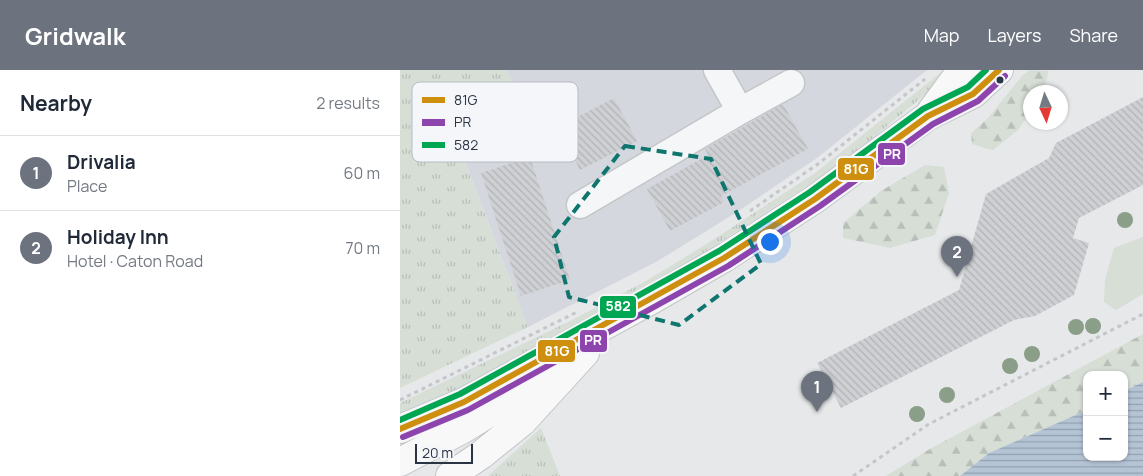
<!DOCTYPE html>
<meta charset="utf-8">
<style>
body{margin:0;font-family:Manrope,sans-serif;background:#f6f6f7;color:#1f2937}
.controls{position:absolute;right:15px;bottom:15px;display:grid;overflow:hidden;border-radius:10px;box-shadow:0 1px 4px #0004}
.controls button{width:45px;height:45px;display:grid;place-items:center;padding:0;border:0;border-bottom:1px solid #e0e1e3;background:#fff;color:#1f2937;font:25px sans-serif}
.compass{position:absolute;left:623px;top:15px;width:45px;height:45px;border-radius:50%;background:#fff;box-shadow:0 1px 4px #0004;rotate:176deg}
.scale{position:absolute;left:15px;bottom:12px;width:58px;box-sizing:border-box;padding-left:5px;border:2px solid #2b3445;border-top:0;font-size:14px;line-height:18px;white-space:nowrap;color:#2b3445;-webkit-text-stroke:4px #f4f6f9;paint-order:stroke}
.you{position:absolute;left:369px;top:171px;width:18px;height:18px;margin:-12px;border:4px solid #fff;border-radius:50%;background:#1a73e8;box-shadow:0 0 0 8px #1a73e833}
.badge{display:grid;place-items:center;width:32px;height:32px;border-radius:50%;background:#6c737f;color:#fff;font-size:16px;font-weight:700}
.pin{position:absolute;translate:-50% -41px;filter:drop-shadow(0 1px 2px #0008)}
.pin::after{content:'';position:absolute;top:26px;width:18px;height:15px;background:inherit;clip-path:polygon(0 0,100% 0,50% 100%)}
.list{margin:0;padding:0;list-style:none}
h2{display:flex;justify-content:space-between;align-items:center;height:65px;margin:0;padding:0 20px;font-size:21px}
h2 small{font-size:16px;font-weight:400;color:#747a83}
.list li{display:grid;grid-template-columns:32px 1fr auto;gap:15px;align-items:center;box-sizing:border-box;height:75px;padding:0 20px;border-top:1px solid #e0e1e3}
.list b{display:block;font-size:19px;white-space:nowrap}
.list p{margin:0;font-size:16px;white-space:nowrap;color:#747a83}
.list em{font-size:16px;font-style:normal;color:#747a83}
.map{position:relative;flex:none;width:743px;height:406px;overflow:hidden}
header{display:flex;align-items:center;gap:30px;box-sizing:border-box;height:70px;padding:0 25px;background:#6c737f;color:#fff}
header strong{font-size:24px}
nav{display:flex;gap:28px;margin-inline-start:auto;font-size:18px}
main{display:flex}
aside{flex:1;background:#fff}
.map>svg:first-child{display:block}
.built{fill:#d4d7dd}
.grass{fill:url(#grass-tufts)}
.forest{fill:url(#forest-firs)}
.green{fill:#d6ded6}
.water{fill:url(#water-rules)}
.building{fill:url(#building-back-hatch)}
.lines{fill:none;stroke-linecap:round;stroke-linejoin:round}
.minor-casing{stroke:#c4c6c8;stroke-width:29}
.major-casing{stroke:#c2c5c8;stroke-width:30}
.path{stroke:#c5c6ca;stroke-width:3;stroke-dasharray:4 4;stroke-linecap:butt}
.minor{stroke:#f5f6f7;stroke-width:26}
.major{stroke:#f8f8f8;stroke-width:28}
.bus-1-casing{stroke:#f4f6f9;stroke-width:10}
.bus-2-casing{stroke:#f4f6f9;stroke-width:10}
.bus-3-casing{stroke:#f4f6f9;stroke-width:10}
.bus-1{stroke:#ce8f0e;stroke-width:6}
.bus-2{stroke:#8e44ad;stroke-width:6}
.bus-3{stroke:#00a651;stroke-width:6}
.tree{fill:#8a9e88}
.marked{fill:none;stroke:#0f766e;stroke-width:4;stroke-dasharray:10 6;stroke-linejoin:round}
.bus-dot{fill:#2b3445;stroke:#f4f6f9;stroke-width:2}
.key{fill:#f4f6f9;stroke:#b8bcc3;stroke-width:1}
.key-label{font-size:14px;fill:#2b3445}
.line-badge{stroke:#f4f6f9;stroke-width:2}
.badge-label{font-size:14px;text-anchor:middle;font-weight:bold;fill:#fff}
</style>
<header>
<strong>Gridwalk</strong>
<nav><a>Map</a><a>Layers</a><a>Share</a></nav>
</header>
<main>
<aside>
<h2>Nearby<small>2 results</small></h2>
<ul class="list">
<li><span class="badge">1</span><div><b>Drivalia</b><p>Place</p></div><em>60 m</em></li>
<li><span class="badge">2</span><div><b>Holiday Inn</b><p>Hotel · Caton Road</p></div><em>70 m</em></li>
</ul>
</aside>
<div class="map">
<svg width="743" height="406" viewBox="0 0 743 406">
<defs>
<pattern id="grass-tufts" width="24" height="20" patternUnits="userSpaceOnUse" patternTransform="scale(1.25)"><rect width="24" height="20" fill="#d6ded6"/><path d="M3 7l-1-3M5 7V3M7 7l1-3M15 17l-1-3M17 17v-4M19 17l1-3" fill="none" stroke="#b8bfb9"/></pattern>
<pattern id="forest-firs" width="22" height="20" patternUnits="userSpaceOnUse" patternTransform="scale(1.25)"><rect width="22" height="20" fill="#d6ded6"/><path d="M5 1l3.5 6h-7zM16 11l3.5 6h-7z" fill="#b8bfb9"/></pattern>
<pattern id="water-rules" width="6" height="5" patternUnits="userSpaceOnUse" patternTransform="scale(1.25)"><rect width="6" height="5" fill="#b4c4d5"/><path d="M0 2.5h6" fill="none" stroke="#93a0af"/></pattern>
<pattern id="building-back-hatch" width="6" height="6" patternUnits="userSpaceOnUse" patternTransform="scale(1.25)"><rect width="6" height="6" fill="#ced0d3"/><path d="M-1 5l2 2M0 0l6 6M5-1l2 2" fill="none" stroke="#b1b3b6"/></pattern>
</defs>
<rect width="100%" height="100%" fill="#e6e8ea"/>
<path class="built" d="M106 0H527L417 88 334 144 256 192 128 257 54 62 76 64 126 34Z"/>
<path class="grass" d="M0 0H106L126 34 76 64 54 63 128 257 0 318Z
M544 0H555L441 94 227 232 141 284 0 348V333L168 252 246 211 313 170 415 103Z
M141 358 160 406H88L90 404Z"/>
<path class="forest" d="M630 0 649 1 643 22H630V43L618 60 593 80 572 74 571 63 588 48 622 6Z
M525 95 544 97 549 123 535 165 490 178 443 168V153L481 121Z
M743 264V312L724 321V305H687V340L589 383 560 406H486L528 380Z"/>
<path class="green" d="M743 167V224L716 240 704 232 705 210 714 178Z"/>
<path class="water" d="M743 312V406H560L589 383 687 340V387H724V321Z"/>
<path class="building" d="M743 27V115L679 148 673 168 689 173 674 225 635 246 614 250 441 338 417 293 559 220 586 124 649 88 656 73Z
M214 28 237 71 180 100 158 57Z
M383 34 408 79 321 126 324 132 270 161 247 119 308 85 305 79Z
M130 87 170 210 121 226 81 103Z"/>
<g class="lines">
<g class="minor-casing">
<path id="minor" d="M317 0 340 41 391 13
M180 135 340 41"/>
</g>
<g class="major-casing">
<path id="major" d="M530 43 555 9 565 0
M0 359 64 332 253 229 324 188 415 129 528 46 573 24 599 0
M0 392 63 359 153 303
M50 406 81 385 123 351 185 283"/>
</g>
<path class="path" d="M350 141 418 94 525 9
M0 330 179 241
M453 406 529 354 743 244"/>
<use href="#minor" class="minor"/>
<use href="#major" class="major"/>
<g class="bus-1-casing">
<path id="bus-1" d="M0 359 64 332 324 188 415 129 528 46 573 24 599 0"/>
</g>
<g class="bus-2-casing">
<path id="bus-2" d="M3 367 68 340 328 196 420 136 533 54 578 31 605 6"/>
</g>
<g class="bus-3-casing">
<path id="bus-3" d="M0 350 60 324 319 181 410 122 523 39 568 17 586 0"/>
</g>
<use href="#bus-1" class="bus-1"/>
<use href="#bus-2" class="bus-2"/>
<use href="#bus-3" class="bus-3"/>
</g>
<g class="tree">
<circle cx="725" cy="150" r="8"/>
<circle cx="693" cy="256" r="8"/>
<circle cx="676" cy="257" r="8"/>
<circle cx="632" cy="284" r="8"/>
<circle cx="610" cy="296" r="8"/>
<circle cx="547" cy="325" r="8"/>
<circle cx="517" cy="344" r="8"/>
</g>
<path class="marked" d="M225 76 311 89 361 194 279 255 169 227 154 167Z"/>
<circle class="bus-dot" cx="600" cy="10" r="4.5"/>
<rect x="12" y="12" width="166" height="80" rx="8" class="key"/>
<rect x="22" y="27" width="23" height="6" fill="#ce8f0e"/>
<rect x="22" y="49" width="23" height="7" fill="#8e44ad"/>
<rect x="22" y="72" width="23" height="6" fill="#00a651"/>
<g class="key-label">
<text x="54" y="35">81G</text>
<text x="54" y="57">PR</text>
<text x="54" y="80">582</text>
</g>
<g class="line-badge">
<rect x="477" y="72" width="29" height="24" rx="5" fill="#8e44ad"/>
<rect x="437" y="87" width="38" height="24" rx="5" fill="#ce8f0e"/>
<rect x="199" y="225" width="38" height="24" rx="5" fill="#00a651"/>
<rect x="179" y="259" width="29" height="24" rx="5" fill="#8e44ad"/>
<rect x="137" y="269" width="39" height="24" rx="5" fill="#ce8f0e"/>
</g>
<g class="badge-label">
<text x="492" y="89">PR</text>
<text x="456" y="104">81G</text>
<text x="218" y="241">582</text>
<text x="193" y="275">PR</text>
<text x="157" y="286">81G</text>
</g>
</svg>
<div class="controls">
<button>+</button>
<button>−</button>
</div>
<svg class="compass" viewBox="-18 -18 36 36"><path d="M0-13l5 13h-10z" fill="#e53935"/><path d="M0 13l5-13h-10z" fill="#747a83"/></svg>
<div class="scale">20 m</div>
<div class="you"></div>
<div class="pin badge" style="left:417px;top:342px">1</div>
<div class="pin badge" style="left:557px;top:207px">2</div>
</div>
</main>
